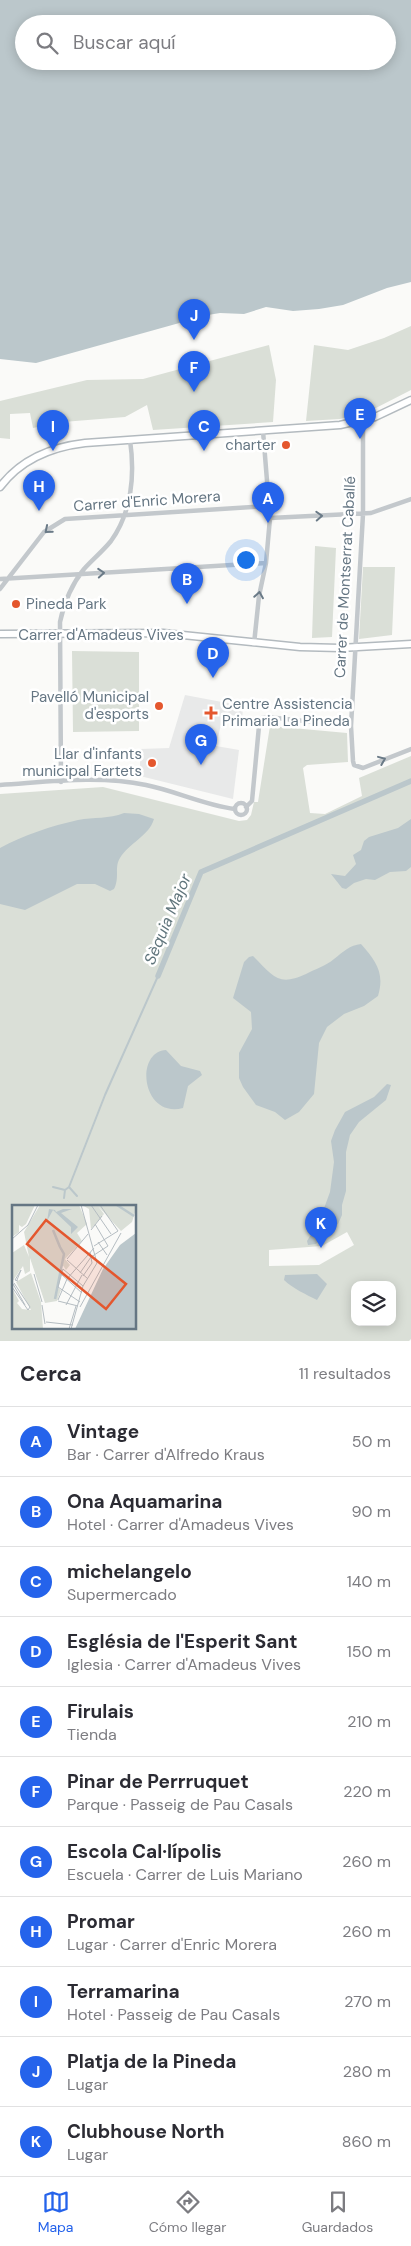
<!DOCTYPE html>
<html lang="es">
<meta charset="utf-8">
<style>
body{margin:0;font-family:"DM Sans",sans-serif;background:#f2f2f3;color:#2b2b33}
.controls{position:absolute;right:15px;bottom:15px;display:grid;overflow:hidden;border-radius:10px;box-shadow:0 2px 12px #0003}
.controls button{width:45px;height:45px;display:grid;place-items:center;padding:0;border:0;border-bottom:1px solid #e1e1e2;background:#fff;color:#2b2b33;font:25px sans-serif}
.you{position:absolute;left:245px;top:559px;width:18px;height:18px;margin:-12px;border:4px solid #fff;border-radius:50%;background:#1a73e8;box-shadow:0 0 0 8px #1a73e833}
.badge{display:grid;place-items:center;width:32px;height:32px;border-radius:50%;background:#2563eb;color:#fff;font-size:16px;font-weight:700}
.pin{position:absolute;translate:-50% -41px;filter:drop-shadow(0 1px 2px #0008)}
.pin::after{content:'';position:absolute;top:26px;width:18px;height:15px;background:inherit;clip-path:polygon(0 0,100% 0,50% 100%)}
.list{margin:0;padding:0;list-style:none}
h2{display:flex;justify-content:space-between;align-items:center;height:65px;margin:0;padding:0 20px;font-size:21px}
h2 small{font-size:16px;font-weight:400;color:#7c7c81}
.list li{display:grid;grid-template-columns:32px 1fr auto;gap:15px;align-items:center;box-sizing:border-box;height:70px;padding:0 20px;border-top:1px solid #e1e1e2}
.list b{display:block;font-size:19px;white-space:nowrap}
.list p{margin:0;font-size:16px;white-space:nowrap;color:#7c7c81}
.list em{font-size:16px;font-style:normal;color:#7c7c81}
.icon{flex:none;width:28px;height:28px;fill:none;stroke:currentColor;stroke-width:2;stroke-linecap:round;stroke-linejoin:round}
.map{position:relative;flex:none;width:411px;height:1341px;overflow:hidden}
.search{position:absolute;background:#fff;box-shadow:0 2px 12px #0003;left:15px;right:15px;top:15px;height:55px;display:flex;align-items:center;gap:12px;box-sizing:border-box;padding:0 18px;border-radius:28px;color:#7c7c81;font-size:19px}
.sheet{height:835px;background:#fff}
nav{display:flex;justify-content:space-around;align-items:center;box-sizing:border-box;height:70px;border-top:1px solid #e1e1e2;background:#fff;font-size:14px;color:#7c7c81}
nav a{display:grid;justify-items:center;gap:2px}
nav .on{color:#2563eb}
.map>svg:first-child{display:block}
.built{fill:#e8e9e9}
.green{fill:#dadfd7;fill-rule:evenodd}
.water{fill:#bbc7cb;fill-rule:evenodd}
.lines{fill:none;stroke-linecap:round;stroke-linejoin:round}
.stream{stroke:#bbc7cb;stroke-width:2}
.canal{stroke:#bbc7cb;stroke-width:5.5}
.secondary-casing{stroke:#b3babf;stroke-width:9}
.street{stroke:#c3c8cc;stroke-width:4.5}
.secondary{stroke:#fff;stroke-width:6}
.oneway{stroke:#6a7a87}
.poi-dot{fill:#e4572e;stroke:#fff;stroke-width:2}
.labels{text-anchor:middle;stroke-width:5;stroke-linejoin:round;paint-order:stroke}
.poi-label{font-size:15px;fill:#657683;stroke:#fff;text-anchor:end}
.street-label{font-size:15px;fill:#657683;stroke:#fff}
.water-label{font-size:16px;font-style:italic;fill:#60757c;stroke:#fff}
.inset-river{fill:none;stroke:#bbc7cb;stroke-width:2.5}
.inset-road{fill:none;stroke:#b5bdc2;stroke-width:1}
.view{fill:#e4572e;fill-opacity:0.15;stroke:#e4572e;stroke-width:2.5}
.inset-edge{fill:none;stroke:#657683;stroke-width:2.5}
</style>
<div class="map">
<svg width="411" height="1341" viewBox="0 0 411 1341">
<rect width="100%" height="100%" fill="#fafaf8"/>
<path class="built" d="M185 695 243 706 242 722 222 720 216 746 239 750 233 799 140 776V749L169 748Z"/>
<path class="green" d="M411 326V390L370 411 340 419 306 421 314 345 348 350 384 338Z
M269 345 276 380 273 422 153 430 147 405 125 417 63 422 33 428 30 413 10 414V439L0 438V401L87 380 143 379Z
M315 546 336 548 332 637 312 638Z
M363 567H395L392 635 359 639Z
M72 651 139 652V731L73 732Z
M270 726 347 733 348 762 307 765 303 768 310 813 325 814 362 796 359 778 411 756V1339L409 1341H0V794L103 787 239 821 247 820 251 815 254 802H258ZM14 1206H135V1327H14ZM347 1232 354 1245 319 1265 269 1266V1250L322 1246ZM355 1285H392V1322H355Z"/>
<path class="water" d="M0 0H411V282L387 288 343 305 319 309 293 311 266 307 244 314 220 313 208 315 36 363 0 359ZM24 24H387V61H24Z
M124 813 139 814 154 819C149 836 129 843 120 858 114 867 120 877 114 889L110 891 95 884H77L25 910 0 904V848C24 835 51 826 78 820 94 817 109 819 124 813Z
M411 819V867L406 871 390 872 375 880 366 879 354 883 346 889 342 888 331 874 345 876 356 864 353 855 361 850 364 841 369 837 398 828Z
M361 944C376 961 385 973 378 996L364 1006 344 1014 327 1027 319 1043 314 1094 299 1112 285 1120 275 1112 256 1105 243 1087 239 1078V1053L252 1029 251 1012 233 998 244 962 249 957 253 956C273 976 278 987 306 974 315 969 326 966 334 959 343 952 350 945 361 944Z
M166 1050 181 1066 200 1071 202 1075 188 1086 183 1108C142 1119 134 1052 166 1050Z
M387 1084 391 1085 386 1100 359 1122 350 1135 346 1152V1191L342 1205V1215L338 1224 324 1234 316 1244 308 1245 307 1241 319 1222 330 1192 334 1162 331 1141 335 1130 345 1112 374 1097Z
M317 1274 327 1284 317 1300C307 1295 292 1288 284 1280L285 1275Z"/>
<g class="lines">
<path class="stream" d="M53 1187 65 1190 69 1187 105 1095 158 976
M69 1187 77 1196
M64 1198 65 1190"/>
<path class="canal" d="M158 976 201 872 411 781"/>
<g class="secondary-casing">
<path id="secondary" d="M0 487C21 459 51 447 85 443L340 425 375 417 411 400
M0 634 163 633 300 647 340 648 411 644"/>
</g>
<path class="street" d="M363 421V514L351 726 353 761 354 765 363 768 411 749
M270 518 371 513 411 499
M0 579 266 563
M0 589 44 532 65 519 268 506
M254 644 259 596 266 563 270 518 263 431
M61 782 60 622C64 603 72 584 84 569 93 559 103 551 111 541 132 512 135 474 130 440
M0 785C48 782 98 775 146 785 176 791 204 805 235 809
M235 809a6 6 0 1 1 12 0a6 6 0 1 1-12 0Z
M246 807 252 801 259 726 262 718 267 717 351 726"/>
<use href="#secondary" class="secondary"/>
</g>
<defs><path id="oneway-chevron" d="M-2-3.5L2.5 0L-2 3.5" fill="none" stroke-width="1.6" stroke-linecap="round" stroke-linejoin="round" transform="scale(1.25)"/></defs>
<g class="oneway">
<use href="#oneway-chevron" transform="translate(319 516) rotate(-3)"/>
<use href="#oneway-chevron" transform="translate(48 530) rotate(140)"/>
<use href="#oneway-chevron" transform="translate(101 573) rotate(-4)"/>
<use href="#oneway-chevron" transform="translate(259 595) rotate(-81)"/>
<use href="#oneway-chevron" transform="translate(382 760) rotate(-22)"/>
</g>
<g class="poi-dot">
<circle cx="286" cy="445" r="5"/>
<circle cx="16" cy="604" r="5"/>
<circle cx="159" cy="706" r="5"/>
<path d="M208.5 705.5h5v5h5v5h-5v5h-5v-5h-5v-5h5z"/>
<circle cx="152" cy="763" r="5"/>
</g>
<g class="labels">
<g class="poi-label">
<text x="276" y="450">charter</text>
<text x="26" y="609" text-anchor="start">Pineda Park</text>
<text x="149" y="702">Pavelló Municipal<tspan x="149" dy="17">d'esports</tspan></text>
<text x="222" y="709" text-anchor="start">Centre Assistencia<tspan x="222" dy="17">Primaria La Pineda</tspan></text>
<text x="142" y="759">Llar d'infants<tspan x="142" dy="17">municipal Fartets</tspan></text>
</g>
<g class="street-label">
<text transform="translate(147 501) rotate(-4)" y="5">Carrer d'Enric Morera</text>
<text transform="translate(345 577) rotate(-87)" y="5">Carrer de Montserrat Caballé</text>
<text x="101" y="640">Carrer d'Amadeus Vives</text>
</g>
<g class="water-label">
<text transform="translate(167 919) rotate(-67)" y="6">Sèquia Major</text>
</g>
</g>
<g transform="translate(12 1205)">
<rect width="124" height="124" fill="#fafaf8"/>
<path d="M1 0H23L14 19 10 22 7 20V27L0 32ZM28 0H67L75 19 65 28 70 36 53 54 58 60 54 65 50 59 45 82 49 85 45 96 33 98 18 53V66L13 69 11 61 0 77V48L12 40 17 52 12 27ZM70 0H124V4L120 17 109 26 86 1 92 9 79 24 77 4ZM19 68 29 97 31 124H0L1 85 7 96 5 98 10 104 19 105 4 77Z" fill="#dadfd7"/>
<path d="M37 4 43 5 44 7 51 4H60L49 8 66 22 59 29V22L41 5 35 16ZM124 28V124H63L91 64 108 40Z" fill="#bbc7cb"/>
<path class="inset-river" d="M105 0 122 11M41 25 48 42M43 94 52 49 48 42"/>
<path class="inset-road" d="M79 0 99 29M83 19 96 41M79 25 90 11M0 34 16 20 26 0M86 37 95 50M82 41 106 26 88 0M55 54 76 29M55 55 76 74M68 68 79 52 96 41M22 69 30 97M49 69 70 88M71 71 80 58 78 47M5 75 9 65 3 75 6 76M2 78 18 102 16 105M1 79 13 100M0 82 16 105M46 95 55 74 82 43M46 96 66 101M68 97 46 82 51 64 71 81M30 100 33 119M54 100 70 70M68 102 109 28M34 117 61 120M57 124 64 101M59 124 71 81 85 58 69 0"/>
<path class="view" d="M34 15 114 79 94 104 15 39Z"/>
<rect width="124" height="124" class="inset-edge"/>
</g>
</svg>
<div class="controls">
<button><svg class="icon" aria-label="layers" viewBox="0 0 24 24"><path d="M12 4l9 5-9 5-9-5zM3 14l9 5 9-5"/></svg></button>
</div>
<div class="you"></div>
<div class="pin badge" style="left:268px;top:523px">A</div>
<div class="pin badge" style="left:187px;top:604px">B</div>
<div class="pin badge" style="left:204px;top:451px">C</div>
<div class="pin badge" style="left:213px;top:678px">D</div>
<div class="pin badge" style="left:360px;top:439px">E</div>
<div class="pin badge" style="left:194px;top:392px">F</div>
<div class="pin badge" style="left:201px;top:765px">G</div>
<div class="pin badge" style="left:39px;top:511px">H</div>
<div class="pin badge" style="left:53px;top:451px">I</div>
<div class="pin badge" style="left:194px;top:340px">J</div>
<div class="pin badge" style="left:321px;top:1248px">K</div>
<div class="search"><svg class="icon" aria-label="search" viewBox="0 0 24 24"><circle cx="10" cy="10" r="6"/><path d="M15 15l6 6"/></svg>Buscar aquí</div>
</div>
<section class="sheet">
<h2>Cerca<small>11 resultados</small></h2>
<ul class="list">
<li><span class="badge">A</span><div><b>Vintage</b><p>Bar · Carrer d'Alfredo Kraus</p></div><em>50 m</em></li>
<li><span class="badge">B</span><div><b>Ona Aquamarina</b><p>Hotel · Carrer d'Amadeus Vives</p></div><em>90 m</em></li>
<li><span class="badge">C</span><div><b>michelangelo</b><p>Supermercado</p></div><em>140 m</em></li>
<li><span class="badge">D</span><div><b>Església de l'Esperit Sant</b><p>Iglesia · Carrer d'Amadeus Vives</p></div><em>150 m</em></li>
<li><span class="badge">E</span><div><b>Firulais</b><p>Tienda</p></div><em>210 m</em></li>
<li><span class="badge">F</span><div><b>Pinar de Perrruquet</b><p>Parque · Passeig de Pau Casals</p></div><em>220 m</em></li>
<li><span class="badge">G</span><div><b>Escola Cal·lípolis</b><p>Escuela · Carrer de Luis Mariano</p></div><em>260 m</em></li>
<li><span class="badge">H</span><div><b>Promar</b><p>Lugar · Carrer d'Enric Morera</p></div><em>260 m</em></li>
<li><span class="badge">I</span><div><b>Terramarina</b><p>Hotel · Passeig de Pau Casals</p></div><em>270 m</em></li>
<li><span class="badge">J</span><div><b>Platja de la Pineda</b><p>Lugar</p></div><em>280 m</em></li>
<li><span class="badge">K</span><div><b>Clubhouse North</b><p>Lugar</p></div><em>860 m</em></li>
</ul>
</section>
<nav>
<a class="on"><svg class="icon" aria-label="map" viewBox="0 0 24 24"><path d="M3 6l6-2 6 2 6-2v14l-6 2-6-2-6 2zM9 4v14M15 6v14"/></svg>Mapa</a>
<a><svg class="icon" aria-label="directions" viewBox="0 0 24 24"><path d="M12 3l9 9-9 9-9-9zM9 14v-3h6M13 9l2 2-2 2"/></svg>Cómo llegar</a>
<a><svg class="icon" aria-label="saved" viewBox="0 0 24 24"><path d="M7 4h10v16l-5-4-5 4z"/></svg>Guardados</a>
</nav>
